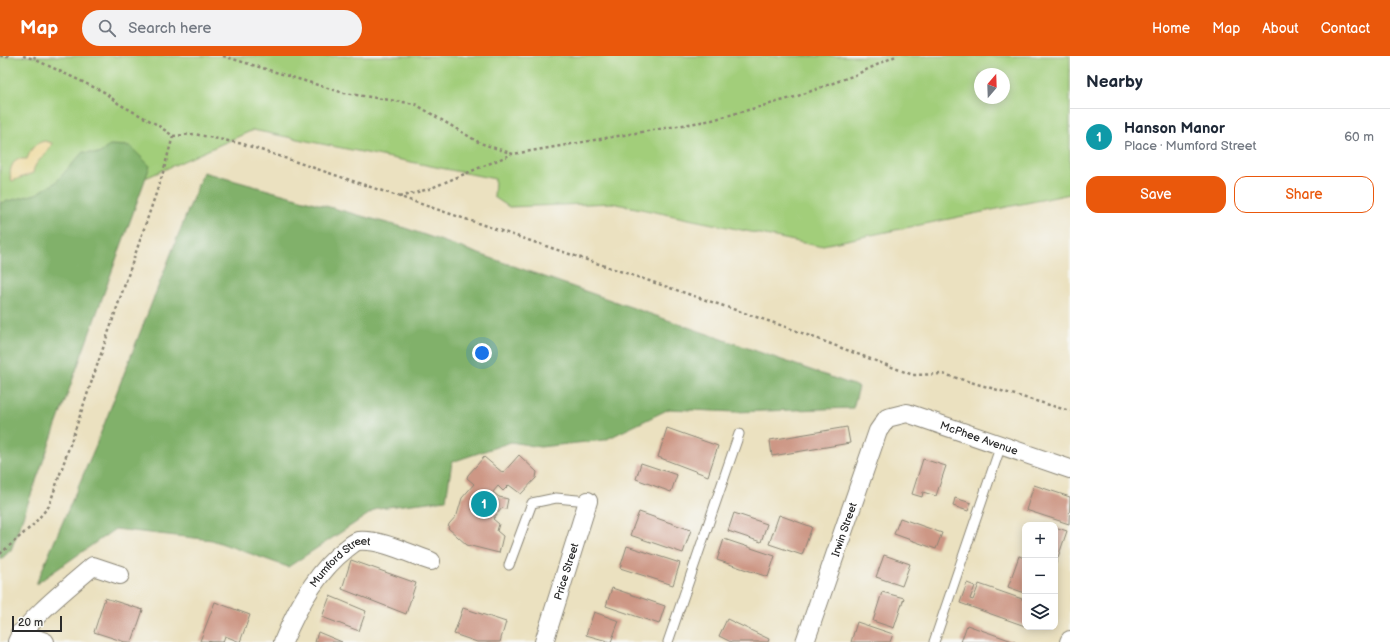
<!DOCTYPE html>
<meta charset="utf-8">
<style>
body{margin:0;font-family:"Balsamiq Sans",sans-serif;background:#f2f2f3;color:#1f2937}
.controls{position:absolute;right:12px;bottom:12px;display:grid;overflow:hidden;border-radius:8px;box-shadow:0 2px 10px #0003}
.controls button{width:36px;height:36px;display:grid;place-items:center;padding:0;border:0;border-bottom:1px solid #e0e1e3;background:#fff;color:#1f2937;font:20px sans-serif}
.compass{position:absolute;left:974px;top:12px;width:36px;height:36px;border-radius:50%;background:#fff;box-shadow:0 2px 10px #0003;rotate:19deg}
.scale{position:absolute;left:12px;bottom:10px;width:50px;box-sizing:border-box;padding-left:4px;border:2px solid #2b2b2b;border-top:0;font-size:11px;line-height:14px;white-space:nowrap;color:#2b2b2b;-webkit-text-stroke:3px #f6f6f2;paint-order:stroke}
.you{position:absolute;left:482px;top:297px;width:14px;height:14px;margin:-10px;border:3px solid #fff;border-radius:50%;background:#1a73e8;box-shadow:0 0 0 6px #1a73e833}
.badge{display:grid;place-items:center;width:26px;height:26px;border-radius:50%;background:#ea580c;color:#fff;font-size:13px;font-weight:700}
.pin{position:absolute;translate:-50% -50%;border:2px solid #fff;box-shadow:0 1px 4px #0006}
.list{margin:0;padding:0;list-style:none}
h2{display:flex;justify-content:space-between;align-items:center;height:52px;margin:0;padding:0 16px;font-size:17px}
h2 small{font-size:13px;font-weight:400;color:#747a83}
.list li{display:grid;grid-template-columns:26px 1fr auto;gap:12px;align-items:center;box-sizing:border-box;height:56px;padding:0 16px;border-top:1px solid #e0e1e3}
.list b{display:block;font-size:15px;white-space:nowrap}
.list p{margin:0;font-size:13px;white-space:nowrap;color:#747a83}
.list em{font-size:13px;font-style:normal;color:#747a83}
.actions{display:flex;gap:8px;padding:12px 16px}
.actions a{flex:1;padding:9px 0;border:1px solid #ea580c;border-radius:12px;text-align:center;font-size:14px;color:#ea580c}
.actions .main{background:#ea580c;color:#fff}
.icon{flex:none;width:22px;height:22px;fill:none;stroke:currentColor;stroke-width:2;stroke-linecap:round;stroke-linejoin:round}
.map{position:relative;flex:none;width:1070px;height:586px;overflow:hidden}
header{display:flex;align-items:center;gap:24px;box-sizing:border-box;height:56px;padding:0 20px;background:#ea580c;color:#fff}
header strong{font-size:19px}
nav{display:flex;gap:22px;margin-inline-start:auto;font-size:14px}
.search{width:280px;height:36px;background:#f2f2f3;display:flex;align-items:center;gap:10px;box-sizing:border-box;padding:0 14px;border-radius:22px;color:#747a83;font-size:15px}
main{display:flex}
aside{flex:1;background:#fff}
.map>svg:first-child{display:block}
.green{fill:#a2ce7a;stroke:#667c52;fill-rule:evenodd}
.forest{fill:#81b16a;stroke:#566e4a}
.sand{fill:#eeda9e;stroke:#8c8264}
.building{fill:#cd9785}
.lines{fill:none;stroke-linecap:round;stroke-linejoin:round}
.lane-casing{stroke:#8b8676;stroke-width:11}
.street-casing{stroke:#8b8676;stroke-width:20}
.path{stroke:#8b8676;stroke-width:2.5;stroke-dasharray:3 3;stroke-linecap:butt}
.lane{stroke:#fff;stroke-width:9}
.street{stroke:#fff;stroke-width:18}
.labels{text-anchor:middle;stroke-width:3.5;stroke-linejoin:round;paint-order:stroke}
.street-label{font-size:11px;fill:#2b2b2b;stroke:#f6f6f2}
</style>
<header>
<strong>Map</strong>
<div class="search"><svg class="icon" aria-label="search" viewBox="0 0 24 24"><circle cx="10" cy="10" r="6"/><path d="M15 15l6 6"/></svg>Search here</div>
<nav><a>Home</a><a>Map</a><a>About</a><a>Contact</a></nav>
</header>
<main>
<div class="map">
<svg width="1070" height="586" viewBox="0 0 1070 586">
<rect width="100%" height="100%" fill="#f6f6f2"/>
<filter id="ink" filterUnits="userSpaceOnUse"><feTurbulence type="fractalNoise" baseFrequency=".025" numOctaves="2"/><feDisplacementMap in="SourceGraphic" scale="8" xChannelSelector="R" yChannelSelector="G"/><feConvolveMatrix kernelMatrix="1 2 1 2 8 2 1 2 1" color-interpolation-filters="sRGB"/></filter>
<filter id="wash" filterUnits="userSpaceOnUse"><feTurbulence type="fractalNoise" baseFrequency=".012" numOctaves="4" result="noise"/><feDisplacementMap in="SourceGraphic" scale="16" xChannelSelector="R" yChannelSelector="G"/><feGaussianBlur stdDeviation="0.9" result="paint"/><feColorMatrix in="noise" values="0 0 0 0 0 0 0 0 0 0 0 0 0 0 0 0 0 1.4 0 .05"/><feComposite in="paint" operator="in"/></filter>
<g filter="url(#wash)">
<rect width="100%" height="100%" fill="#ebe1c0"/>
<path class="green" d="M0 0H1070V138L818 190 612 147 509 151 494 141 495 123 253 74 0 187ZM980 18H1004V42H980Z"/>
<path class="forest" d="M110 89 130 90 150 110 11 494 0 504V147L36 138 55 127 83 96 99 98Z
M203 116 405 172 859 331 853 352 735 356 669 353 605 384 540 391 511 386 452 406 446 444 378 452 288 511 212 484 115 473 36 528 96 389Z"/>
<path class="sand" d="M45 85 52 87C48 100 34 104 33 117L12 125C8 116 11 109 17 103H27C31 93 34 87 45 85Z"/>
<g id="blocks">
<path class="building" d="M847 371 850 387 772 400 770 384Z
M667 372 718 390 708 420 658 401Z
M519 399 537 416 536 422 521 438 509 429 503 435 498 430 493 436 499 441 508 443 506 453 502 452 493 463 499 468 497 475 503 480 499 497 467 489 448 472 449 468 457 459 462 442 474 428 467 422 468 419 484 401 503 417Z
M923 403 946 410 936 440 923 436 922 441 912 438Z
M641 407 677 419 671 436 636 423Z
M1034 429 1070 441 1069 468 1026 454Z
M955 442 971 447 968 455 953 450Z
M639 456 691 474 683 497 630 479Z
M734 457 767 468 761 486 728 475Z
M779 459 812 471 802 499 769 488Z
M900 462 942 477 936 493 894 478Z
M1055 471 1067 475 1055 510Z
M724 483 775 500 768 521 717 504Z
M627 490 680 507 673 529 620 512Z
M884 499 910 508 902 530 876 521Z
M1019 500 1025 502V537L1008 531Z
M351 504 416 527 406 558 342 533Z
M967 527 975 530 970 543 973 544 979 528 1025 544V570L960 547Z
M612 532 665 550 659 568 606 550Z
M882 536 904 542 894 572 873 565Z
M330 540 366 555 359 575 322 561Z
M105 542 143 554 132 586H125L94 576Z
M215 546 250 559 240 586 225 580 223 586 200 585Z
M463 552 506 566 500 586H477L454 578Z
M594 556 619 565 611 586 586 579Z
M727 563 769 583 768 586H731L719 580Z
M857 566 893 578 890 586H851Z
M967 569 1015 586H961Z
M318 576 342 586H315Z"/>
</g>
</g>
<g filter="url(#ink)">
<use href="#blocks" fill-opacity="0" stroke="#8b8676" stroke-width="1"/>
<g class="lines">
<g class="lane-casing">
<path id="lane" d="M509 509 532 447 556 442 588 445
M668 586 739 378
M934 586 1001 389"/>
</g>
<g class="street-casing">
<g id="street">
<path d="M20 577 45 586"/>
<path d="M17 586C25 565 74 527 93 510L120 519"/>
<path id="s1" d="M283 586C297 552 316 516 346 493 349 491 354 486 358 485 382 483 409 498 431 505"/>
<path id="s2" d="M544 586 588 445"/>
<path id="s3" d="M805 586 878 375 887 362 907 357 1070 413"/>
<path d="M1069 586 1070 584"/>
</g>
</g>
<path class="path" d="M0 0H10
M23 0 34 3 35 0
M223 0 344 37 415 48 480 87 513 98 712 64 795 41 855 19 896 0
M173 80 194 78 243 88 786 271 913 319 943 318 1070 355
M399 141 429 133 512 98
M0 498 33 469 49 450 162 120 173 80 156 68 119 48 104 36 34 3"/>
<use href="#lane" class="lane"/>
<use href="#street" class="street"/>
</g>
</g>
<g class="labels">
<g class="street-label">
<text dy="4" stroke="none"><textPath href="#s3" startOffset="336">McPhee Avenue</textPath></text>
<text dy="4" stroke="none"><textPath href="#s3" startOffset="119">Irwin Street</textPath></text>
<text dy="4" stroke="none"><textPath href="#s1" startOffset="102">Mumford Street</textPath></text>
<text dy="4" stroke="none"><textPath href="#s2" startOffset="74">Price Street</textPath></text>
</g>
</g>
</svg>
<div class="controls">
<button>+</button>
<button>−</button>
<button><svg class="icon" aria-label="layers" viewBox="0 0 24 24"><path d="M12 4l9 5-9 5-9-5zM3 14l9 5 9-5"/></svg></button>
</div>
<svg class="compass" viewBox="-18 -18 36 36"><path d="M0-13l5 13h-10z" fill="#e53935"/><path d="M0 13l5-13h-10z" fill="#747a83"/></svg>
<div class="scale">20 m</div>
<div class="you"></div>
<div class="pin badge" style="left:484px;top:448px;background:#0f9aa8">1</div>
</div>
<aside>
<h2>Nearby<small></small></h2>
<ul class="list">
<li><span class="badge" style="background:#0f9aa8">1</span><div><b>Hanson Manor</b><p>Place · Mumford Street</p></div><em>60 m</em></li>
</ul>
<div class="actions"><a class="main">Save</a><a>Share</a></div>
</aside>
</main>
